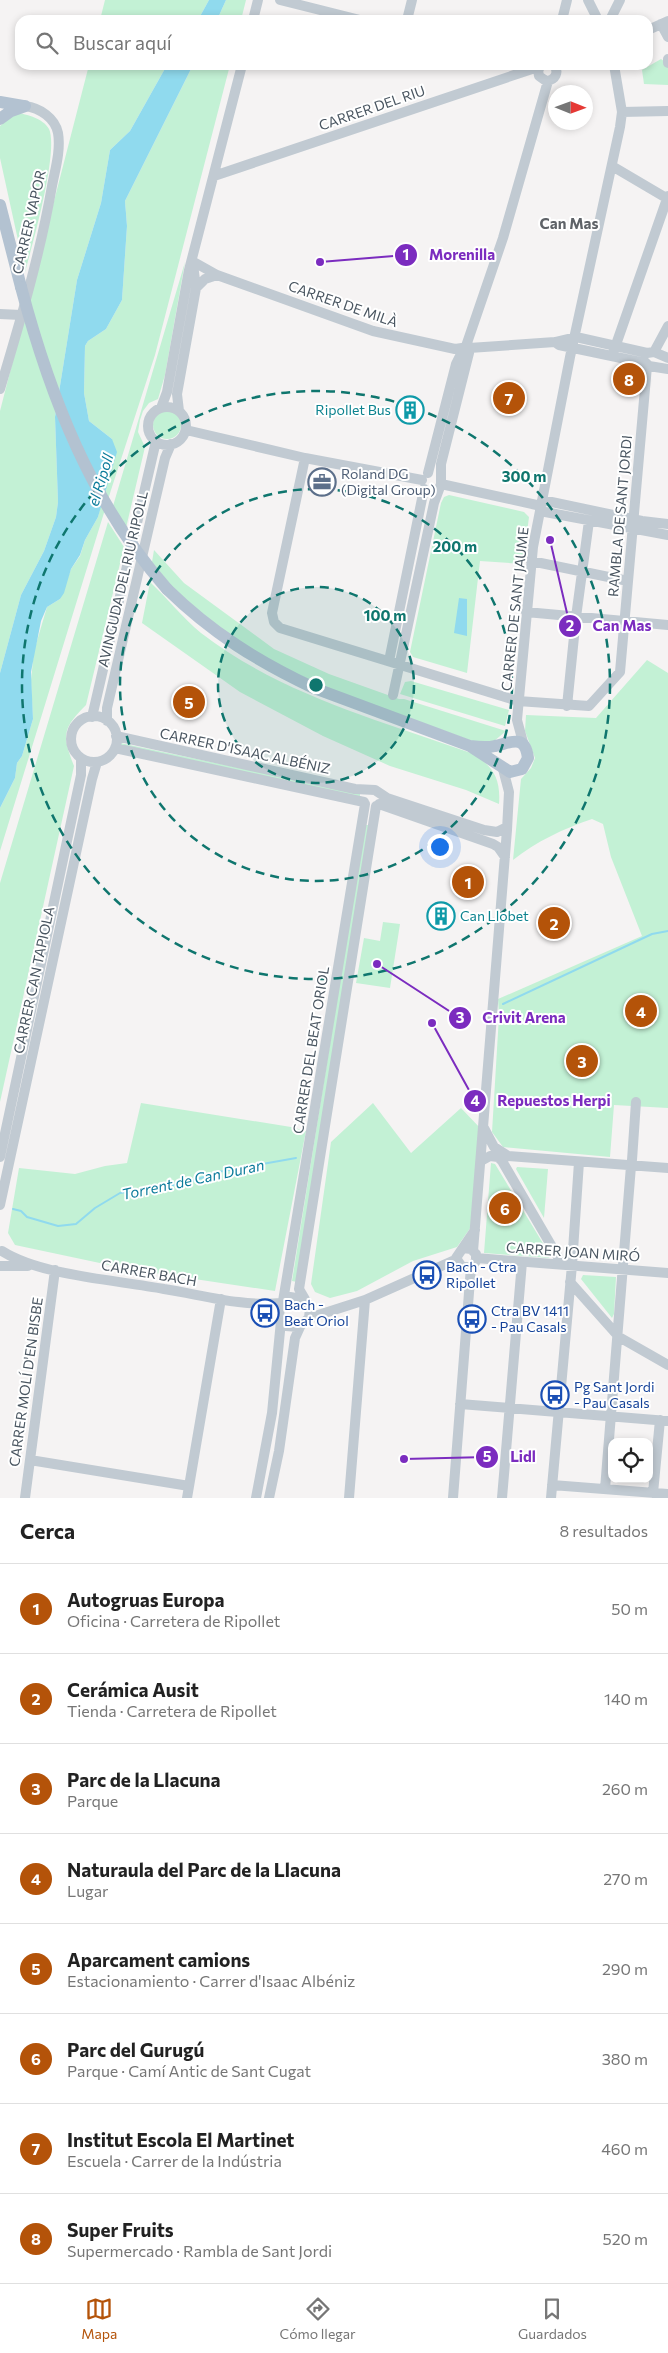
<!DOCTYPE html>
<html lang="es">
<meta charset="utf-8">
<style>
body{margin:0;font-family:Commissioner,sans-serif;background:#f2f2f2;color:#222}
.controls{position:absolute;right:15px;bottom:15px;display:grid;overflow:hidden;border-radius:10px;box-shadow:0 2px 8px #0003}
.controls button{width:45px;height:45px;display:grid;place-items:center;padding:0;border:0;border-bottom:1px solid #e0e0e0;background:#fff;color:#222;font:25px sans-serif}
.compass{position:absolute;left:548px;top:85px;width:45px;height:45px;border-radius:50%;background:#fff;box-shadow:0 2px 8px #0003;rotate:91deg}
.you{position:absolute;left:439px;top:846px;width:18px;height:18px;margin:-12px;border:4px solid #fff;border-radius:50%;background:#1a73e8;box-shadow:0 0 0 8px #1a73e833}
.badge{display:grid;place-items:center;width:32px;height:32px;border-radius:50%;background:#b45309;color:#fff;font-size:16px;font-weight:700}
.pin{position:absolute;translate:-50% -50%;border:2px solid #fff;box-shadow:0 1px 5px #0006}
.list{margin:0;padding:0;list-style:none}
h2{display:flex;justify-content:space-between;align-items:center;height:65px;margin:0;padding:0 20px;font-size:21px}
h2 small{font-size:16px;font-weight:400;color:#767676}
.list li{display:grid;grid-template-columns:32px 1fr auto;gap:15px;align-items:center;box-sizing:border-box;height:90px;padding:0 20px;border-top:1px solid #e0e0e0}
.list b{display:block;font-size:19px;white-space:nowrap}
.list p{margin:0;font-size:16px;white-space:nowrap;color:#767676}
.list em{font-size:16px;font-style:normal;color:#767676}
.icon{flex:none;width:28px;height:28px;fill:none;stroke:currentColor;stroke-width:2;stroke-linecap:round;stroke-linejoin:round}
.map{position:relative;flex:none;width:668px;height:1498px;overflow:hidden}
.search{position:absolute;background:#fff;box-shadow:0 2px 8px #0003;left:15px;right:15px;top:15px;height:55px;display:flex;align-items:center;gap:12px;box-sizing:border-box;padding:0 18px;border-radius:15px;color:#767676;font-size:19px}
.sheet{height:785px;background:#fff}
nav{display:flex;justify-content:space-around;align-items:center;box-sizing:border-box;height:70px;border-top:1px solid #e0e0e0;background:#fff;font-size:14px;color:#767676}
nav a{display:grid;justify-items:center;gap:2px}
nav .on{color:#b45309}
.map>svg:first-child{display:block}
.green{fill:#c3f1d5}
.water{fill:#90daee}
.lines{fill:none;stroke-linecap:round;stroke-linejoin:round}
.stream{stroke:#90daee;stroke-width:2}
.minor{stroke:#c1cad2;stroke-width:10}
.major{stroke:#b3c2d1;stroke-width:12}
.major-bridge{stroke:#b3c2d1;stroke-width:12}
.ring{fill:none;stroke:#0f766e;stroke-width:2.5;stroke-dasharray:9 6}
.labels{text-anchor:middle;stroke-width:4;stroke-linejoin:round;paint-order:stroke}
.street-label{font-size:14px;fill:#4a5661;stroke:#fff}
.culture-label{font-size:14px;fill:#0d838f;stroke:#fff;text-anchor:end}
.service-label{font-size:14px;fill:#4e5e75;stroke:#fff;text-anchor:start}
.transit-label{font-size:14px;fill:#164399;stroke:#fff;text-anchor:start}
.neighbourhood-label{font-size:15px;font-weight:bold;fill:#5f6368;stroke:#fff}
.water-label{font-size:15px;font-style:italic;fill:#0c7c9b;stroke:#fff}
.centre{fill:#0f766e;stroke:#fff;stroke-width:2.5}
.ring-label{font-size:15px;text-anchor:middle;font-weight:bold;fill:#0f766e;stroke:#fff;stroke-width:4;stroke-linejoin:round;paint-order:stroke}
.leader{fill:none;stroke:#7b2cbf;stroke-width:2}
.callout-dot{fill:#7b2cbf;stroke:#fff;stroke-width:2}
.mark-label{font-size:15px;text-anchor:middle;font-weight:bold;fill:#fff}
.callout-label{font-size:15px;text-anchor:middle;font-weight:bold;fill:#7b2cbf;stroke:#fff;stroke-width:4;stroke-linejoin:round;paint-order:stroke}
</style>
<div class="map">
<svg width="668" height="1498" viewBox="0 0 668 1498">
<rect width="100%" height="100%" fill="#f5f3f3"/>
<path class="green" d="M105 0H209L198 20H100Z
M226 0H246L241 20H217Z
M661 59 668 64V85L644 84 642 70Z
M89 65H167L130 131 110 150 101 203 77 280 55 417 58 502 56 517 44 551 21 595 0 673V411Z
M193 65H230L155 355 111 490 0 851V808L15 778 17 763 22 756 33 719 31 680 34 651 47 607 60 599 71 569 80 556 85 540 98 517 105 488 112 439 89 421 84 393 85 346 88 341 106 329 122 300 127 226 125 201Z
M16 112C27 115 43 118 49 129 59 151 32 246 25 272L0 158V126Z
M185 262 165 375 158 399 149 403 143 411 140 420 138 432 145 447 126 528 113 506Z
M153 425a14 14 0 1 1 28 0a14 14 0 1 1-28 0Z
M449 495 524 512 529 517 523 564 480 561 467 673 413 657 410 652 441 503 444 497Z
M108 522 124 547 86 705C62 729 62 735 74 766L0 1102V883Z
M154 550 184 583 274 649 329 674 399 699H404L506 731 493 742 472 741C382 707 259 672 189 605 176 592 164 577 152 562Z
M150 582C167 598 183 618 201 633 280 694 378 720 471 753 493 765 501 779 499 804L466 790 390 766 323 736 240 692 142 623Z
M647 660 668 673V1108L614 1105 610 1157 503 1147 492 1132 499 1016 498 999 642 936 611 857 603 824 592 819C563 829 537 841 513 860L521 779 531 768 535 758 525 731 526 715 596 718Z
M411 681 509 710 505 726 400 694 405 682Z
M120 743 360 793V800L118 747Z
M365 825H370L297 1282 292 1281Z
M383 922 400 924 390 988 356 983 364 938 380 941Z
M141 1103 291 1127 306 1131 275 1291 128 1269 15 1245 8 1233 19 1168 75 1174 105 1166 127 1163Z
M373 1103 411 1153 461 1108 481 1129 471 1227 457 1247 413 1261 357 1291 330 1298 315 1292 311 1284 331 1142Z
M491 1163 495 1164 550 1255 549 1258 484 1253Z
M517 1167 548 1169 544 1218 516 1169Z
M583 1275 616 1277 614 1314 612 1318 581 1279Z"/>
<path class="water" d="M209 0H226L217 20H198Z
M167 65H193L125 201 127 226 122 300 106 329 88 341 85 346 84 393 89 421 112 439 117 452 98 517 85 540 80 555 71 569 64 593 60 599 47 607 41 621 31 672 33 719 22 756 17 763 15 778 0 808V673L21 595 44 551 56 517 58 502 55 417 77 280 101 203 110 150 130 131Z
M459 598 467 599V636L454 633Z"/>
<g class="lines">
<path class="stream" d="M503 1004 652 934 668 931
M13 1209 21 1211 27 1217 58 1226 76 1224 95 1208 120 1193 187 1183 218 1172 296 1158"/>
<path class="minor" d="M280 0 360 20
M588 0 598 20
M253 20 258 0
M407 20 412 0
M562 20 567 0
M610 20 620 0
M661 24 668 37
M648 30 668 21
M668 59V63
M541 65 538 70 539 76 546 81C556 80 559 72 554 65
M622 112 668 111
M612 166 668 199
M214 176 532 69H539
M192 261 217 275 373 331 455 349 462 348
M196 288 205 279 217 275
M0 314 21 315
M555 342 559 345 645 363
M466 346 503 238 548 81
M469 348 555 342 576 337 647 353 654 352 668 358
M654 352 668 326
M612 356 668 196
M644 361 649 366 668 369
M0 389C20 322 40 255 52 186 55 170 61 150 58 133 55 118 40 108 25 106
M148 426a19 19 0 1 1 38 0a19 19 0 1 1-38 0Z
M161 408 167 392 189 270 242 65
M179 411 177 394 196 288 193 264
M186 430 305 458 422 480
M305 458 272 613 274 622 280 628 518 701 589 706 620 672 647 366
M428 473 456 364 462 352
M441 484 541 506
M542 500 642 521 668 524
M540 511 668 535
M531 561 628 581
M526 612 668 625
M389 661 424 489
M393 695 434 503 441 484V464L469 353
M567 706 576 617 589 521
M71 739a23 23 0 1 1 46 0a23 23 0 1 1-46 0Z
M92 717 156 441
M107 721V708L165 458 171 444
M116 736 355 789 375 790 387 798 484 830 497 832 507 827
M524 746 517 720 533 547 570 357 620 127 622 112 614 65
M115 748 364 802
M379 804 493 844 498 847 505 857
M484 1128 494 1147 508 1156 668 1168
M0 1157 81 775V758
M632 1160 636 1102
M481 1161 490 1156 498 1157 502 1161 562 1264
M0 1205 92 779 97 762
M463 1248 471 1249 476 1254V1261L471 1267H462L456 1258 475 1230
M2 1251C41 1276 117 1280 164 1289 203 1295 242 1307 281 1303
M473 1251 507 830 509 792 503 769
M476 1258 668 1273
M0 1266H28
M570 1282 619 1337 668 1365
M303 1299 290 1297 281 1303 279 1315 286 1326 299 1327 309 1318 310 1308 299 1289 376 806
M283 1301 365 804
M309 1318 365 1300 457 1259
M460 1404 668 1421
M30 1460 189 1486
M552 1485 668 1494
M605 1489 631 1166
M653 1493 660 1420
M25 1498 55 1270
M187 1498 221 1299
M256 1498 272 1413 281 1321
M269 1498 279 1451 295 1338 300 1327
M349 1498 365 1300
M453 1498 471 1267
M502 1498 522 1262
M551 1498 572 1265 579 1162"/>
<path class="major" d="M0 102 23 106
M0 119 11 111 25 106
M0 205 21 287
M167 589C212 633 257 661 314 688L470 746 510 772 522 769 528 758C525 733 510 743 495 746 487 748 478 747 470 746"/>
<path class="major-bridge" d="M21 287C50 396 91 503 167 589"/>
</g>
<circle cx="316" cy="685" r="98" fill="#0f766e" fill-opacity=".12"/>
<g class="ring">
<circle cx="316" cy="685" r="98"/>
<circle cx="316" cy="685" r="196"/>
<circle cx="316" cy="685" r="294"/>
</g>
<defs>
<g id="building-ring" transform="scale(1.4375)"><circle r="9.5" fill="#fff" stroke="#0f9aa8" stroke-width="1.5"/><path d="M-4-6H4V6H1V3H-1V6H-4ZM-2.5-4.3h1.7v1.8h-1.7ZM.8-4.3h1.7v1.8H.8ZM-2.5-1h1.7V.8h-1.7ZM.8-1h1.7V.8H.8Z" fill="#0f9aa8"/></g>
<g id="office-ring" transform="scale(1.4375)"><circle r="9.5" fill="#fff" stroke="#5c6f8a" stroke-width="1.5"/><path d="M-6-3h4V-5.5h4V-3h4V5H-6ZM-1-4.5V-3h2v-1.5ZM-6 0V1H6V0Z" fill="#5c6f8a"/></g>
<g id="bus-ring" transform="scale(1.4375)"><circle r="9.5" fill="#fff" stroke="#1a4fb4" stroke-width="1.5"/><path d="M-5-6H5V4H4V6H2V4H-2V6H-4V4H-5ZM-3.5-4V0h7V-4ZM-3.5 1.2v1.5H-2V1.2ZM2 1.2v1.5H3.5V1.2Z" fill="#1a4fb4"/></g>
</defs>
<g fill-rule="evenodd">
<use href="#building-ring" x="410" y="410"/>
<use href="#office-ring" x="322" y="482"/>
<use href="#building-ring" x="441" y="916"/>
<use href="#bus-ring" x="427" y="1275"/>
<use href="#bus-ring" x="265" y="1313"/>
<use href="#bus-ring" x="472" y="1319"/>
<use href="#bus-ring" x="555" y="1395"/>
</g>
<g class="labels">
<g class="street-label">
<text transform="translate(372 108) rotate(-19)" y="5">CARRER DEL RIU</text>
<text transform="translate(29 222) rotate(-77)" y="5">CARRER VAPOR</text>
<text transform="translate(343 304) rotate(19)" y="5">CARRER DE MILÀ</text>
<text transform="translate(620 516) rotate(-85)" y="5">RAMBLA DE SANT JORDI</text>
<text transform="translate(123 579) rotate(-77)" y="5">AVINGUDA DEL RIU RIPOLL</text>
<text transform="translate(515 609) rotate(-84)" y="5">CARRER DE SANT JAUME</text>
<text transform="translate(245 751) rotate(12)" y="5">CARRER D'ISAAC ALBÉNIZ</text>
<text transform="translate(34 980) rotate(-78)" y="5">CARRER CAN TAPIOLA</text>
<text transform="translate(311 1050) rotate(-81)" y="5">CARRER DEL BEAT ORIOL</text>
<text transform="translate(573 1252) rotate(4)" y="5">CARRER JOAN MIRÓ</text>
<text transform="translate(149 1273) rotate(10)" y="5">CARRER BACH</text>
<text transform="translate(26 1382) rotate(-82)" y="5">CARRER MOLÍ D'EN BISBE</text>
</g>
<g class="culture-label">
<text x="391" y="415">Ripollet Bus</text>
<text x="460" y="921" text-anchor="start">Can Llobet</text>
</g>
<g class="service-label">
<text x="341" y="479">Roland DG<tspan x="341" dy="16">(Digital Group)</tspan></text>
</g>
<g class="transit-label">
<text x="446" y="1272">Bach - Ctra<tspan x="446" dy="16">Ripollet</tspan></text>
<text x="284" y="1310">Bach -<tspan x="284" dy="16">Beat Oriol</tspan></text>
<text x="491" y="1316">Ctra BV 1411<tspan x="491" dy="16">- Pau Casals</tspan></text>
<text x="574" y="1392">Pg Sant Jordi<tspan x="574" dy="16">- Pau Casals</tspan></text>
</g>
<g class="neighbourhood-label">
<text x="569" y="229">Can Mas</text>
</g>
<g class="water-label">
<text transform="translate(101 480) rotate(-73)" y="5">el Ripoll</text>
<text transform="translate(193 1180) rotate(-12)" y="5">Torrent de Can Duran</text>
</g>
</g>
<circle cx="316" cy="685" r="8" class="centre"/>
<g class="ring-label">
<text x="524" y="482">300 m</text>
<text x="455" y="552">200 m</text>
<text x="385" y="621">100 m</text>
</g>
<path class="leader" d="M320 262L406 255M550 540L570 626M377 964L460 1018M432 1023L475 1101M404 1459L487 1457"/>
<g class="callout-dot">
<circle cx="320" cy="262" r="5"/>
<circle cx="550" cy="540" r="5"/>
<circle cx="377" cy="964" r="5"/>
<circle cx="432" cy="1023" r="5"/>
<circle cx="404" cy="1459" r="5"/>
<circle cx="406" cy="255" r="12"/>
<circle cx="570" cy="626" r="12"/>
<circle cx="460" cy="1018" r="12"/>
<circle cx="475" cy="1101" r="12"/>
<circle cx="487" cy="1457" r="12"/>
</g>
<g class="mark-label">
<text x="406" y="260">1</text>
<text x="570" y="631">2</text>
<text x="460" y="1023">3</text>
<text x="475" y="1106">4</text>
<text x="487" y="1462">5</text>
</g>
<g class="callout-label">
<text x="462" y="260">Morenilla</text>
<text x="622" y="631">Can Mas</text>
<text x="524" y="1023">Crivit Arena</text>
<text x="554" y="1106">Repuestos Herpi</text>
<text x="523" y="1462">Lidl</text>
</g>
</svg>
<div class="controls">
<button><svg class="icon" aria-label="locate" viewBox="0 0 24 24"><circle cx="12" cy="12" r="6"/><path d="M12 2v4M12 18v4M2 12h4M18 12h4"/></svg></button>
</div>
<svg class="compass" viewBox="-18 -18 36 36"><path d="M0-13l5 13h-10z" fill="#e53935"/><path d="M0 13l5-13h-10z" fill="#767676"/></svg>
<div class="you"></div>
<div class="pin badge" style="left:468px;top:882px">1</div>
<div class="pin badge" style="left:554px;top:923px">2</div>
<div class="pin badge" style="left:582px;top:1061px">3</div>
<div class="pin badge" style="left:641px;top:1011px">4</div>
<div class="pin badge" style="left:189px;top:702px">5</div>
<div class="pin badge" style="left:505px;top:1208px">6</div>
<div class="pin badge" style="left:509px;top:398px">7</div>
<div class="pin badge" style="left:629px;top:379px">8</div>
<div class="search"><svg class="icon" aria-label="search" viewBox="0 0 24 24"><circle cx="10" cy="10" r="6"/><path d="M15 15l6 6"/></svg>Buscar aquí</div>
</div>
<section class="sheet">
<h2>Cerca<small>8 resultados</small></h2>
<ul class="list">
<li><span class="badge">1</span><div><b>Autogruas Europa</b><p>Oficina · Carretera de Ripollet</p></div><em>50 m</em></li>
<li><span class="badge">2</span><div><b>Cerámica Ausit</b><p>Tienda · Carretera de Ripollet</p></div><em>140 m</em></li>
<li><span class="badge">3</span><div><b>Parc de la Llacuna</b><p>Parque</p></div><em>260 m</em></li>
<li><span class="badge">4</span><div><b>Naturaula del Parc de la Llacuna</b><p>Lugar</p></div><em>270 m</em></li>
<li><span class="badge">5</span><div><b>Aparcament camions</b><p>Estacionamiento · Carrer d'Isaac Albéniz</p></div><em>290 m</em></li>
<li><span class="badge">6</span><div><b>Parc del Gurugú</b><p>Parque · Camí Antic de Sant Cugat</p></div><em>380 m</em></li>
<li><span class="badge">7</span><div><b>Institut Escola El Martinet</b><p>Escuela · Carrer de la Indústria</p></div><em>460 m</em></li>
<li><span class="badge">8</span><div><b>Super Fruits</b><p>Supermercado · Rambla de Sant Jordi</p></div><em>520 m</em></li>
</ul>
</section>
<nav>
<a class="on"><svg class="icon" aria-label="map" viewBox="0 0 24 24"><path d="M3 6l6-2 6 2 6-2v14l-6 2-6-2-6 2zM9 4v14M15 6v14"/></svg>Mapa</a>
<a><svg class="icon" aria-label="directions" viewBox="0 0 24 24"><path d="M12 3l9 9-9 9-9-9zM9 14v-3h6M13 9l2 2-2 2"/></svg>Cómo llegar</a>
<a><svg class="icon" aria-label="saved" viewBox="0 0 24 24"><path d="M7 4h10v16l-5-4-5 4z"/></svg>Guardados</a>
</nav>
